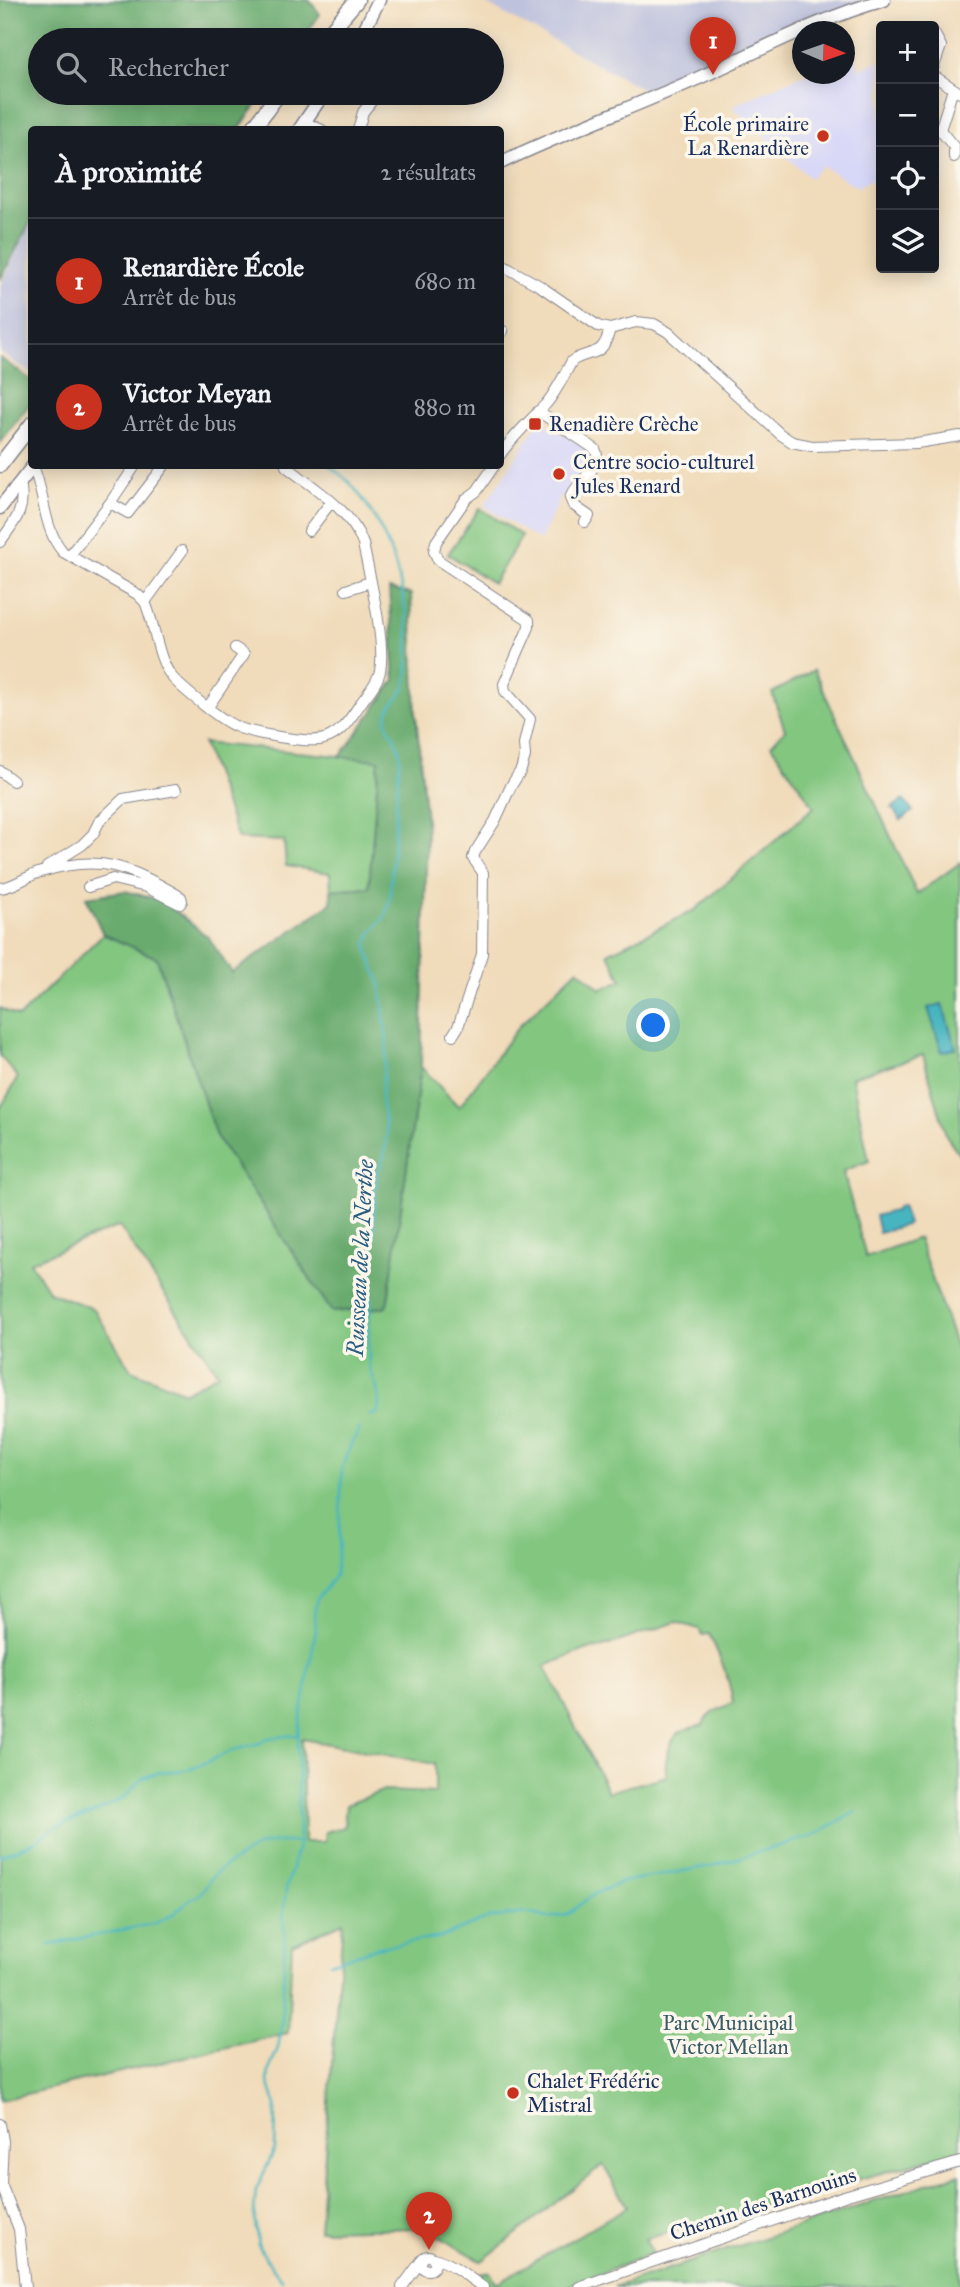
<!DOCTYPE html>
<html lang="fr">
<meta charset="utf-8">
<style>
body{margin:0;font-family:"IM FELL Great Primer",serif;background:#20242c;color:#f1f3f6}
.controls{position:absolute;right:21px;top:21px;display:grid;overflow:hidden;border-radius:7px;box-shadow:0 4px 18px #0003}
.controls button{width:63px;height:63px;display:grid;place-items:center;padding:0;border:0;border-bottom:2px solid #363941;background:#171b24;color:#f1f3f6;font:35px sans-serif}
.compass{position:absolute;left:792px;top:21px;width:63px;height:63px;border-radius:50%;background:#171b24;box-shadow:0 4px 18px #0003;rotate:92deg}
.you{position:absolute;left:654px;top:1026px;width:24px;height:24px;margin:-18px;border:5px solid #fff;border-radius:50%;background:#1a73e8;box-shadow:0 0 0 10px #1a73e833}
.badge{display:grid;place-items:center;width:46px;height:46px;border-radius:50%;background:#c8321e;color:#fff;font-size:23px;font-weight:700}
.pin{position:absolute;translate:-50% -58px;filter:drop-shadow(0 2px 4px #0008)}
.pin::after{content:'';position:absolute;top:37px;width:24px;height:21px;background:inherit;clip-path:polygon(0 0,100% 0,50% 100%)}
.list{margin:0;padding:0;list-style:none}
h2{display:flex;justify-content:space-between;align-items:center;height:91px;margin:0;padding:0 28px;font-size:30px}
h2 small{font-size:23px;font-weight:400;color:#9ea1a6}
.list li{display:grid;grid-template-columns:46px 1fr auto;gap:21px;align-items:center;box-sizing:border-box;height:126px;padding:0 28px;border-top:2px solid #363941}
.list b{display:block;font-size:26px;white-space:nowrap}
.list p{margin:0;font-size:23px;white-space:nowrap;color:#9ea1a6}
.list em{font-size:23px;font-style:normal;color:#9ea1a6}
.icon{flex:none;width:38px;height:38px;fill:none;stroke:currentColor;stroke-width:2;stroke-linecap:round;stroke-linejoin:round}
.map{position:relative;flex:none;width:960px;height:2287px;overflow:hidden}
.search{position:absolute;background:#171b24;box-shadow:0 4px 18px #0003;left:28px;top:28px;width:476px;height:77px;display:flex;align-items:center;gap:18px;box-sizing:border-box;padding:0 24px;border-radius:38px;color:#9ea1a6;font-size:26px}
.panel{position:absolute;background:#171b24;box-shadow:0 4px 18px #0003;left:28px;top:126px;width:476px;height:343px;border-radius:7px}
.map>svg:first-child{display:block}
.built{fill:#d7d7f8}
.industrial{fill:#bfc2dd}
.green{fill:#82c680;stroke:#4e7a6f;stroke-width:2;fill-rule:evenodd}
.forest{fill:#69ab6e;stroke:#426d66;stroke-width:2}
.water{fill:#46b5c0;stroke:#30728f;stroke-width:2}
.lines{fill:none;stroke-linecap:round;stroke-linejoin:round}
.stream{stroke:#46b5c0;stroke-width:2.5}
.minor-casing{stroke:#86858c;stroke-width:12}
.tertiary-casing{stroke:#86858c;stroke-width:15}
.secondary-casing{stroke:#86858c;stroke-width:17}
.minor{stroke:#fff;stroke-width:10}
.tertiary{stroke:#fff;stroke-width:12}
.secondary{stroke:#fff;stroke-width:14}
.poi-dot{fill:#c8321e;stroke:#fbf7ec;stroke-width:2.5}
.labels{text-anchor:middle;stroke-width:7;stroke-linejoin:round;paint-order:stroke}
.poi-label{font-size:21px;fill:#1b2f5e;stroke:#fbf7ec;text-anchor:start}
.park-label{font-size:21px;fill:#3a5c68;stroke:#fbf7ec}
.street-label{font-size:21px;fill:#1b2f5e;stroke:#fbf7ec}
.water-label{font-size:23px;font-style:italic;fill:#2a5e80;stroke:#fbf7ec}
</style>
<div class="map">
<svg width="960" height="2287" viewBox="0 0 960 2287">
<rect width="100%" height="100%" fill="#fbf7ec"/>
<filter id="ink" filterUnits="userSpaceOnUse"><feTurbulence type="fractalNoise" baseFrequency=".0143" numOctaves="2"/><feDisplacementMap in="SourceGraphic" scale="14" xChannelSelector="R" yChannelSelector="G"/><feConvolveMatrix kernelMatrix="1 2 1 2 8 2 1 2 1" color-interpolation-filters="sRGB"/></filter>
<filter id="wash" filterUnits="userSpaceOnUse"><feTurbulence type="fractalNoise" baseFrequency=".00686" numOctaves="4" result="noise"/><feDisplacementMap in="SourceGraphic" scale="28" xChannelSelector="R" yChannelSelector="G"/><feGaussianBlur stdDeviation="1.57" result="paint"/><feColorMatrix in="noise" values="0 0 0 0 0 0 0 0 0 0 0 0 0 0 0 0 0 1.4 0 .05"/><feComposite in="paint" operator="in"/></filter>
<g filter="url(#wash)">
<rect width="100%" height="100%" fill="#f0dbba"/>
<path class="built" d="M845 38 847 39 860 69 881 60V175L857 187 822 166 810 178 732 106 805 74H844Z
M540 420 592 452 593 459 560 498 540 541 484 506Z"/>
<path class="industrial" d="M479 0H863L650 93Z
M31 222 32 373H31L0 353V286Z"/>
<path class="green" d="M480 508 522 536 493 583 448 554Z
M814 670 917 894 960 863V1155L946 1135 923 1055 852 1077 869 1161 843 1171 866 1257 918 1238 960 1359V2151L645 2239 653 2253 566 2287H493L476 2277 480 2274 490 2272 497 2283 627 2207 603 2165 482 2261 424 2228 319 2230 343 1922 292 1945 288 2033 0 2100V1109L18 1077 0 1056V1008L19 1017 103 934 157 958 216 1136 332 1312 387 1307 421 1067 459 1107 519 1026 578 969 601 989 622 980 608 953 695 910 814 807 771 745 785 730 772 693ZM119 1226 218 1374 185 1392 131 1370 94 1309 49 1292 30 1262ZM676 1622 699 1629 703 1635 709 1634C720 1656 730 1679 733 1703 722 1708 706 1713 703 1725 696 1727 686 1728 680 1732 669 1740 663 1765 667 1776L608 1792 545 1666 588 1649 600 1648ZM302 1739 435 1764V1793L382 1791 346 1805 344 1827 325 1832 324 1842H304Z
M203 743 379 760 369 887 331 890 330 873 286 866 284 841 238 839Z
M960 2174V2287H614L942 2179Z"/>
<path class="forest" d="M0 0H309L320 14 302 40H40V93H265L239 129 32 130 31 221 0 280Z
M0 358 31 380V402L0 443Z
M389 589 411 594 416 714 427 830 421 1067 387 1307 332 1312 216 1136 157 958 103 934 86 897 125 891 161 900 208 937 232 973 331 903V890L369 887 379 760 340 757 395 680Z"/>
<path class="water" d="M903 800 913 811 901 820 892 808Z
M942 1004 956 1048 942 1052 928 1008Z
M902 1206 908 1224 879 1233 875 1216 897 1210V1207Z"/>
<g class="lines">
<path class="stream" d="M330 466C336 471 344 477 350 483 393 532 411 601 408 665 408 672 407 685 403 691 396 702 384 709 387 724 388 729 393 733 395 738 397 743 398 748 400 753L390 897 386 915 371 933 367 944 368 953 380 982 387 1045 381 1097 387 1133 384 1156 377 1174C373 1215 373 1256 371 1298 370 1320 367 1339 369 1362 371 1380 384 1394 377 1413L370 1416
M0 1856 34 1842 54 1828 99 1811 126 1796 143 1778 157 1773 191 1769 234 1750 260 1743 268 1738 296 1735
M49 1945 156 1923 172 1915 187 1902 200 1894 216 1872 258 1846 275 1842H299
M330 1963 375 1948 442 1937 489 1918 526 1913 549 1918 566 1915 594 1894 622 1882 712 1866 812 1836 856 1812
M282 2280 266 2259 258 2244 254 2214 256 2190 275 2149 276 2106 268 2081 269 2070 278 2048 282 2024 285 1939 283 1916 286 1889 299 1842 298 1735 316 1629 314 1615 317 1599 335 1576 339 1544 342 1469 352 1442 360 1428"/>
</g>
</g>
<g filter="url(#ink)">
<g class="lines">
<g class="minor-casing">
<path id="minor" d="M934 33 941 46 934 66
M934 76 960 93
M953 89 940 130 954 147V157
M304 122 322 130
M358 130 363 112 378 93
M500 264 540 286 598 326 610 329 636 322 654 324 668 332 780 434 792 442 812 446 917 443 960 436
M500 330 503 331
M538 411 595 449C605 466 576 482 570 498L573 505 589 516 585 522
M500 455C513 436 530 421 545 405 556 393 564 375 572 361 592 348 602 360 610 329
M33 466C45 494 43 529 63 552L137 594 145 602C155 624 157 659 172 677 182 689 221 720 235 726 249 733 309 744 324 739 342 734 351 717 361 703 368 693 378 682 380 671 386 643 369 573 363 544 351 509 313 488 286 466
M110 503 135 466
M309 531 331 502
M0 542C16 520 26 510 20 482
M70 555 110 503 128 513 164 466
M346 590 370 582
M145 602 182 551
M208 707 244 654 235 648
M0 771 13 781
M47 867 82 845 93 834 99 822 123 799 176 790
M88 887 113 879 146 887 180 904 182 901
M0 888C15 887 26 876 41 872 101 853 129 867 181 897L182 901
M453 1035 458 1027 482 954 483 873 473 858 475 852 495 821 511 786 521 770 525 756 524 744 530 719 505 691 504 684 529 627V620L438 560 434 551 436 542 466 499 477 491 494 466
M0 2124 3 2141 1 2184 19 2229 25 2287
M421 2263a7 7 0 1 1 14 0a7 7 0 1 1-14 0Z
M433 2258C452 2262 467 2277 483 2287
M402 2287 422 2260
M579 2287 844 2196 960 2162"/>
</g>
<g class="tertiary-casing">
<path id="tertiary" d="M359 40 379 0
M299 130 324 93
M500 163C563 133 628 109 692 81 755 53 817 19 884 0
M0 508 33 466"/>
</g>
<g class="secondary-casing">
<path id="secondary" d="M323 40 357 0
M252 130 279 93
M0 465 32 424"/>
</g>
<use href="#minor" class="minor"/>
<use href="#tertiary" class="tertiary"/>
<use href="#secondary" class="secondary"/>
</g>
</g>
<g class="poi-dot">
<circle cx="823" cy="136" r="7"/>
<rect x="528" y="417" width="14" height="14" rx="3.5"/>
<circle cx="559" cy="474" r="7"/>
<circle cx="513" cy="2093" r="7"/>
</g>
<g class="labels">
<g class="poi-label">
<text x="809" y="131" text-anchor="end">École primaire<tspan x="809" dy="24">La Renardière</tspan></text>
<text x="549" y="431">Renadière Crèche</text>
<text x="573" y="469">Centre socio-culturel<tspan x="573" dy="24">Jules Renard</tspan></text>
<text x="527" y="2088">Chalet Frédéric<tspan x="527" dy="24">Mistral</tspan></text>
</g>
<g class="park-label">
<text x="728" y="2030">Parc Municipal<tspan x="728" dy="24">Victor Mellan</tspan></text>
</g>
<g class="street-label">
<text transform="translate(763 2204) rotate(-18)" y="7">Chemin des Barnouins</text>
</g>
<g class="water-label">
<text transform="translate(360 1258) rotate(-87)" y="8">Ruisseau de la Nerthe</text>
</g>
</g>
</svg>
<div class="controls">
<button>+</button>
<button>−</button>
<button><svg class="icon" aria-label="locate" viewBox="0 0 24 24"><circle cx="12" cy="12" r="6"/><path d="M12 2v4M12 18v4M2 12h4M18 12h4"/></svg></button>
<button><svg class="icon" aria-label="layers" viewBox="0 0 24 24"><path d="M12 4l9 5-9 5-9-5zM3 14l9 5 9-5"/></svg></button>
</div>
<svg class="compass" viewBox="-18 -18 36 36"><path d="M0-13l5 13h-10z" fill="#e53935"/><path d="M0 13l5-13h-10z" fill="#9ea1a6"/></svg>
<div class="you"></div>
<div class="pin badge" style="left:713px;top:75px">1</div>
<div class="pin badge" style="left:429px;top:2250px">2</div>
<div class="search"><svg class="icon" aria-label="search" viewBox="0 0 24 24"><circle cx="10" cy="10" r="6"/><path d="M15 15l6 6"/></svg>Rechercher</div>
<section class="panel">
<h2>À proximité<small>2 résultats</small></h2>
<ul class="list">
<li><span class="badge">1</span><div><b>Renardière École</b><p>Arrêt de bus</p></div><em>680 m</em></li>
<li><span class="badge">2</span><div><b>Victor Meyan</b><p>Arrêt de bus</p></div><em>880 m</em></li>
</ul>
</section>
</div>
